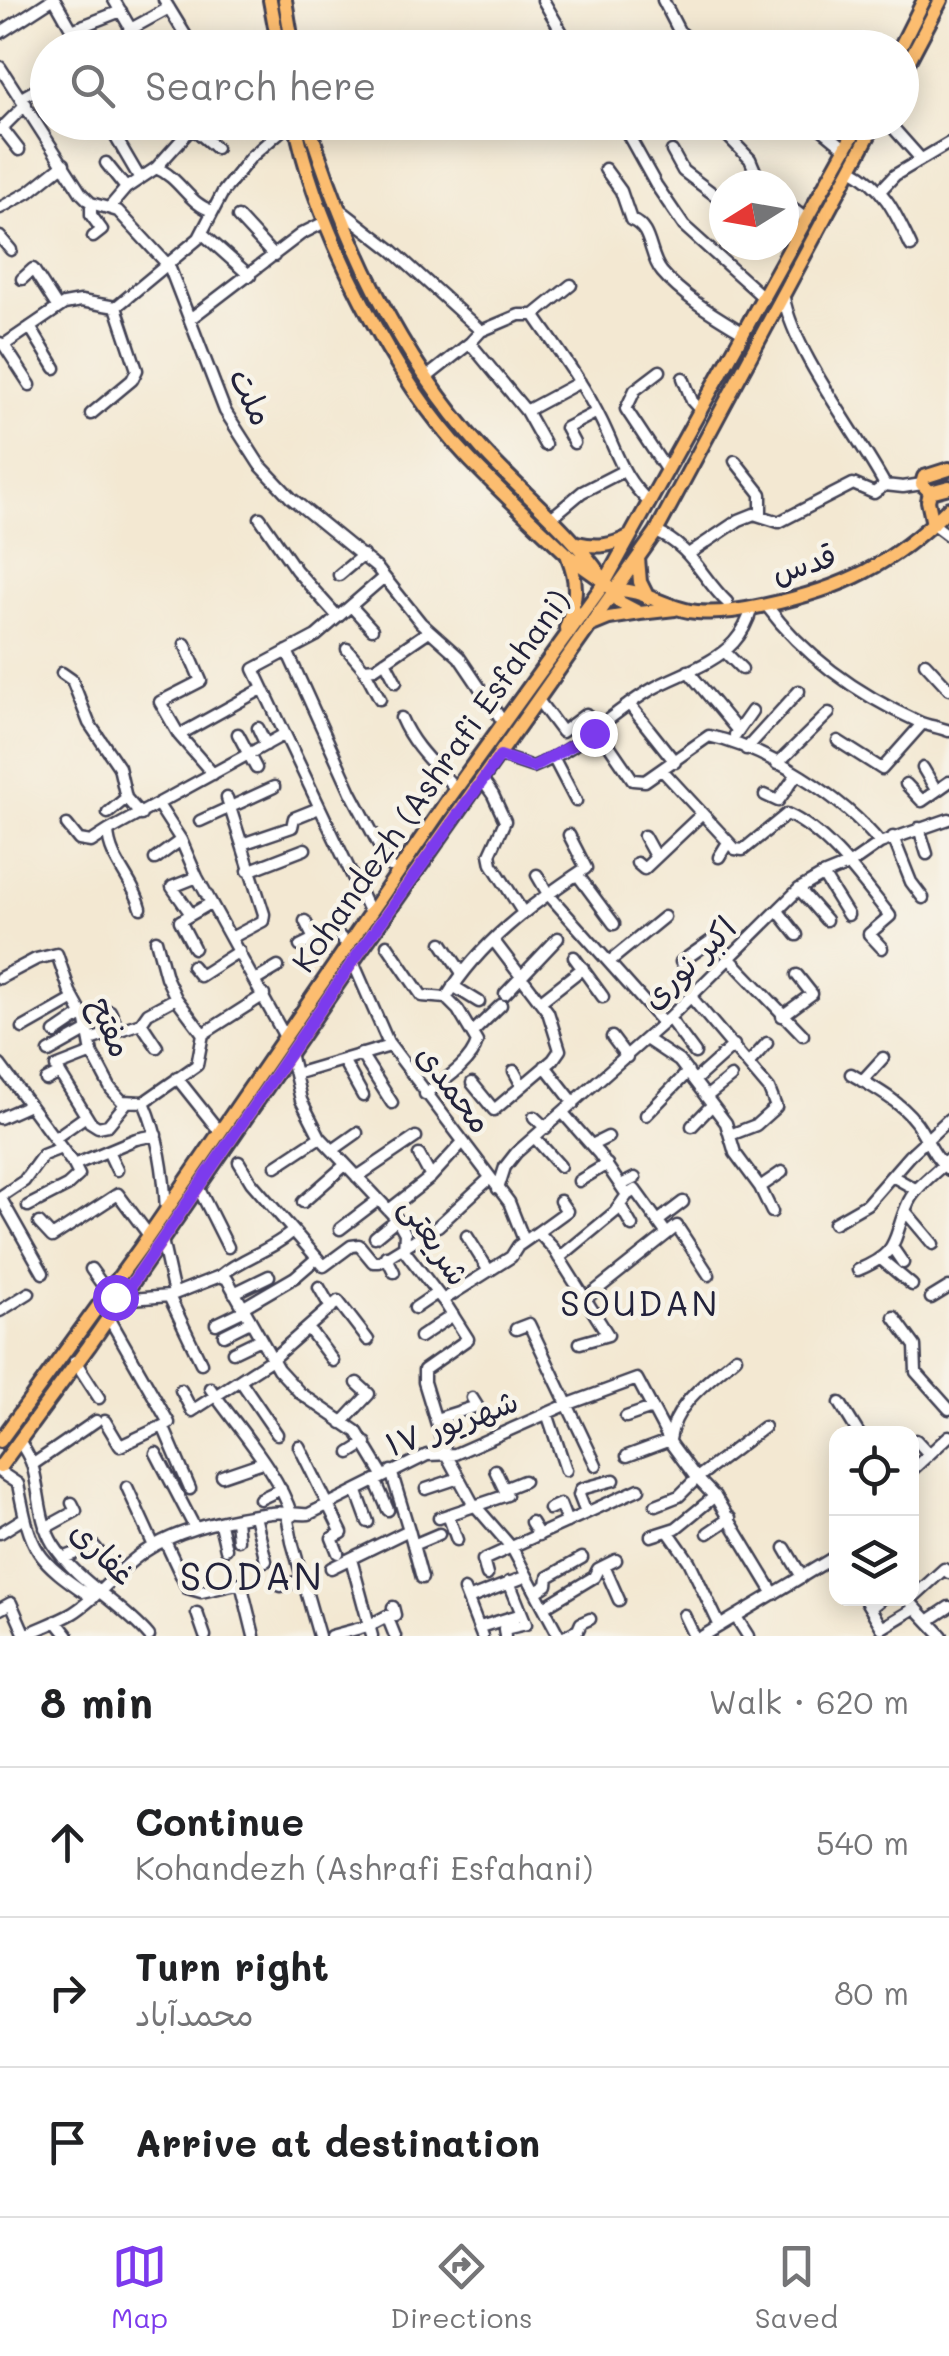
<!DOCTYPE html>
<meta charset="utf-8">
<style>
body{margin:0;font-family:Mali,"Playpen Sans Arabic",sans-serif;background:#f6f6f6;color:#202124}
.controls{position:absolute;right:30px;bottom:30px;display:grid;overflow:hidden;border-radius:20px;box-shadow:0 5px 25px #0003}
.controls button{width:90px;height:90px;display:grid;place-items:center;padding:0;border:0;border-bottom:2px solid #e0e0e0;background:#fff;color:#202124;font:50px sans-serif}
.compass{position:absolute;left:709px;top:170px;width:90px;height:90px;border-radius:50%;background:#fff;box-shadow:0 5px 25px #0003;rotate:259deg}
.stop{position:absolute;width:30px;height:30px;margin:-22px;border:8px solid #7c3aed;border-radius:50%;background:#fff}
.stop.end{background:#7c3aed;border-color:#fff;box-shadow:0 2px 10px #0008}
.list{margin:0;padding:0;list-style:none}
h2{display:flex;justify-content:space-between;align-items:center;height:130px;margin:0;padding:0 40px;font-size:42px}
h2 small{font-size:32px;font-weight:400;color:#757577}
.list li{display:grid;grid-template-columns:65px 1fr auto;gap:30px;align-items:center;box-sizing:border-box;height:150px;padding:0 40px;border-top:2px solid #e0e0e0}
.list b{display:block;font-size:38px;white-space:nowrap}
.list p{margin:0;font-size:32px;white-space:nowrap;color:#757577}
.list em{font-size:32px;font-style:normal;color:#757577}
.icon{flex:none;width:55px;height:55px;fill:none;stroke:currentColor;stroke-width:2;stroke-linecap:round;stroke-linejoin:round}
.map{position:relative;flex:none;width:949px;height:1636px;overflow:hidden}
.search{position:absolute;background:#fff;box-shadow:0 5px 25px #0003;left:30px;right:30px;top:30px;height:110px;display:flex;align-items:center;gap:25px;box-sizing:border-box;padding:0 35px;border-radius:55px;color:#757577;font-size:38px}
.sheet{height:580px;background:#fff}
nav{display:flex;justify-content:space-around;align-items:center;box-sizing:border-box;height:140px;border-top:2px solid #e0e0e0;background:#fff;font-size:28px;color:#757577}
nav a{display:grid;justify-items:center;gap:5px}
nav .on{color:#7c3aed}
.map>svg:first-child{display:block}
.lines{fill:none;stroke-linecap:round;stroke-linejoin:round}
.minor-casing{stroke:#414052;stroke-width:15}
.major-casing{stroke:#414052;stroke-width:18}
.minor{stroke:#fff;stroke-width:10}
.major{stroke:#fcbd6f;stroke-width:12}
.route{stroke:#7c3aed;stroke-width:12}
.labels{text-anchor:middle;stroke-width:9;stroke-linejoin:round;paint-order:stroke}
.street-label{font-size:32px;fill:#22223b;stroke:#f7f3e8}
.neighbourhood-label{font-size:35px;letter-spacing:2.5px;fill:#22223b;stroke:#f7f3e8}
.quarter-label{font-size:38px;letter-spacing:2.5px;fill:#22223b;stroke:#f7f3e8}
</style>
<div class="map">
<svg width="949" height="1636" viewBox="0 0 949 1636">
<rect width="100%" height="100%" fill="#f7f3e8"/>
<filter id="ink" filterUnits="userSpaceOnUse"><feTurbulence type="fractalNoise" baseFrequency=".01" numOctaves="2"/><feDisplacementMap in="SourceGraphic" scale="20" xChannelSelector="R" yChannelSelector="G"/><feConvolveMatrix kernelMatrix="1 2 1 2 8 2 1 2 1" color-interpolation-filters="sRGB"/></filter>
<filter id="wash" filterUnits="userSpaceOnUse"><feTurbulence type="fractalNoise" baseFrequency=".0048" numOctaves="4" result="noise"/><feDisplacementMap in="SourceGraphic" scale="40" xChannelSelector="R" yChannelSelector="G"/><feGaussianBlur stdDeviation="2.25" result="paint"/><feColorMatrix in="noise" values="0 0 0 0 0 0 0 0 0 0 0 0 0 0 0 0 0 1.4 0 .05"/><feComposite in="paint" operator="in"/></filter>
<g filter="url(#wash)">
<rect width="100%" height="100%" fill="#f3e8d2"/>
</g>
<g filter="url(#ink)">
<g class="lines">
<g class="minor-casing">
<path id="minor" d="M55 0 72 30 121 11
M114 0 142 48
M164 0 186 36
M543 0 571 48
M663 0 679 31 700 48
M84 25 90 48
M129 30 169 8
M0 33 51 0
M0 67 81 193 91 203 118 211 169 266 225 411 259 464 291 498 377 568 421 623 459 657 503 722
M21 98 48 83
M186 122 216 148
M621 122 656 185 684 226 764 298
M714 122 750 159 761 185
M813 122 846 149
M888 122 920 158
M2 128 19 150
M0 130 26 104
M115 136 139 177
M672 151 683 171 724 202
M106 163 126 188
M156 168C180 177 189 205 213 211
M605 169 621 191 631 220C653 228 648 256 662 272 683 297 716 316 744 333
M851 169C884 186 896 214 911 246
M880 191 895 175 949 143
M784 202 807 220
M91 203V215L102 230 93 237
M0 208 29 192 64 164
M109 208 126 188 156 168 191 129
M338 208 392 250 481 331
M238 217 274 256
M202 233 250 276
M0 237 11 250
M22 279 33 269 58 308
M784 298C794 353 857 433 885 485
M534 315 571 285
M190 319 301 234 325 222
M30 327 55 368
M0 343 4 345 64 304 81 301 116 307 199 238 223 192 250 158 291 122
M470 343 526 411 545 445
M4 345 30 385
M660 371 635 390 626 409 667 471
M427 377 470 343 481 331 519 315H534C558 350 584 384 602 422 618 455 622 477 650 503
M683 378 692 401 701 411
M526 411 580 382
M91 414 132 380 137 370 116 307
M574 443 566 428 597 412
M735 461 761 494V515
M885 485 903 487 922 484
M260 518 296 570 338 617
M551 518 582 492 623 471
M933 524 949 536
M656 532C691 546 701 577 727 602
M690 553 739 520 754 514 779 522 853 484 874 493 885 485
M339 575 363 555
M766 605C805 657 859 695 919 722 928 726 939 727 949 731
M351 606 372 629
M185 644 201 681 160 702 179 735 213 774
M347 649 364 669 375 668 429 631
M287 651 351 792 390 866
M724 651 742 669
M385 661 396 682
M925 663 949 689
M364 669 380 699
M688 671 738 731
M62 673 72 680 89 723 119 767 126 798 141 815
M538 700 562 732 586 714
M629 704 675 762
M401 718C414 748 435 765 456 789
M258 728 266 745
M594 733 609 745 633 780 645 781 709 736C766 748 843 797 880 843
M238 734 256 768
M179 735 262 689
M735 735 752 711
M838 741 882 769 922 724
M746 749 799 691
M500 756 533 767C581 748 609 714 652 689 678 674 712 666 734 642 743 632 748 621 752 608
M553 757 576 801
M777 764 829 713
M923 768 936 790
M662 770 735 849 743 850 787 814C829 833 862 881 890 916L869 934 882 948
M483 781 493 795 505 821 490 854 492 864 522 911
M906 784 922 801 949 782
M765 795 778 801 797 774
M227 798 264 914 263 921 231 938
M159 806 181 840 197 877 285 1037
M108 813 126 798
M200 821 274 787
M67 825 79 840 91 842 108 831C109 861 134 880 141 908
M919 828 927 854
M108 831 285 734
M644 836 655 856
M893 837 911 882 923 898
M242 844 292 827 294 818 319 808
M719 857 727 844
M155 859 181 840
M637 863 644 869 702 814
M248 871 305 849
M577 874 614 924
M537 875 548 894 663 1023
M823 875 848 915
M799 889 826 920
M778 911 797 935
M370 913 254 669 316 636 384 577
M191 914 172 887 197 877
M305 921 314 939 334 930 348 946
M156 940 166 977 176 998 203 1034
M442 943 462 973
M387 945 422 996 446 998 458 1010 477 1042C471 1064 443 1081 425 1094
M300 946 314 939
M194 948 180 921 211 903
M574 957 603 997
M353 962 388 1042 509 1202 524 1240
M609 962 664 917
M681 962 715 938 731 960 803 1035
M192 966 200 976 239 951
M0 978 36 959 57 954 70 992 86 1021 92 1053 111 1089 122 1101 144 1102C159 1137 164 1172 166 1210
M256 980 278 967
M453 986 479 1002
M505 994 558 938
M691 997 769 1089 776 1107 756 1125 730 1135
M446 998C480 942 532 904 586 868L569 835
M541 1001 583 968
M110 1011 118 1029
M782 1016 812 994 797 975
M669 1018 695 1053
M141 1023 157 1047
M23 1028 74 999
M55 1033 83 1014
M472 1033 501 1005
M612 1037 627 1057
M646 1039 679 1061 726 1123 735 1153 760 1187 772 1212
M90 1040 141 1023 148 1013 176 998
M49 1052 88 1030
M92 1053 56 1067 90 1122 98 1127 108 1125 127 1102
M290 1053 301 1100 320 1137 397 1219 405 1233 404 1250 445 1303 468 1339 424 1370V1382L446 1454 472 1502 512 1548 559 1636
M361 1054 392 1103
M343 1060 363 1096
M748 1064 767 1043
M0 1065 74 1165 136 1139 156 1135
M545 1066 574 1103
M514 1071 522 1086
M295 1074 390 1046
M851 1074C876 1089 906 1104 921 1130 930 1145 935 1158 949 1170
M177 1078 220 1132
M46 1080 60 1073
M694 1081 734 1045
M862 1081 883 1058
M472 1083 494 1110 553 1060 560 1050 548 1012 494 941
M706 1097 731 1077
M144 1102 197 1065 203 1034 264 995
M563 1113 599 1154 627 1195
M646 1115 688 1072
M534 1117 546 1128
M0 1118 29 1105
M692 1126 712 1105
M55 1138 86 1116
M535 1138 560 1166
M592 1145 608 1137
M333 1150 357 1133
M108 1151 117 1170
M419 1155 431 1177
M239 1162 251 1182 324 1266 351 1246 359 1245 373 1262H379L423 1235
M276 1166 320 1137
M892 1176 917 1190
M357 1177 416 1137
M579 1181 607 1164
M621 1185 635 1178
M198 1187 228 1247
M760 1187 782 1172
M498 1189 505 1167 516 1153 669 1018 799 889 823 875 850 864 880 843 949 819
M0 1197 43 1273
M0 1197 24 1181 43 1155 61 1148
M303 1202 344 1166
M620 1205 632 1226
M28 1206 67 1186 79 1175 74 1165
M389 1210 431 1177 462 1143
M906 1212 933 1244
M658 1221 683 1202
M39 1223 52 1237 118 1194 148 1234
M834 1223 867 1204 909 1156 949 1119
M438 1226 490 1178
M340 1229 378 1200
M538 1232 567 1211 560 1201
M667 1234 677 1226 709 1275
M467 1236 489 1271
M375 1237 397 1219
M162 1240 174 1294
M892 1247 903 1263
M386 1256 394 1272
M559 1258 615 1212 627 1195 635 1190 667 1234 584 1300
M882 1260 912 1285
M91 1269 106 1290
M858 1270C903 1251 891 1239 909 1201 917 1185 937 1172 949 1159
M220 1276C243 1257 271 1251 293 1231
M319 1287 331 1308
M234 1293 269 1276
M169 1296 201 1363
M931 1298 949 1287
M119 1300 169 1296 220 1276 227 1279 278 1369 300 1393 357 1432 383 1475
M443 1300 511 1257 518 1246 538 1232 553 1248 608 1335 580 1343
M242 1308 295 1277 317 1258
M415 1308 437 1293
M0 1311 29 1293
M894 1317 915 1346 916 1372 949 1409
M216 1324 243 1311
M308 1328 333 1361
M516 1329 529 1324 596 1465
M224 1335 250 1322
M420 1337 453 1315
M233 1352 260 1339
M75 1361 99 1398
M240 1380 277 1434
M210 1388C237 1427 278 1471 292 1516
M181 1390 192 1411 272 1359 338 1301 368 1340
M840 1403 859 1434
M547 1413 566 1470
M626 1417 652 1408
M436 1419 477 1406 472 1398
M105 1421 120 1446 169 1423 108 1316
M342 1423 369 1394 357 1383
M163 1426 190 1489
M19 1440C24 1449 31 1458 33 1468 40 1493 39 1521 53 1544 76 1581 121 1603 149 1636
M916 1440 929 1454
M299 1446 342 1533 332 1538 338 1553
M156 1453 195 1528
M350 1453 366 1443
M627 1456 670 1440C674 1403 710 1380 736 1357
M32 1465 96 1421
M912 1470 949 1436
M0 1472 18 1484C31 1552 35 1559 93 1598
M222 1476 263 1462
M375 1480 388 1510
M127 1487 154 1546
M426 1489 459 1478
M504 1489 524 1481
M357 1492 368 1522
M260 1499 281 1489
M656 1505 679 1496 697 1478 764 1427
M549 1509 560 1504 567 1522
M586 1513 579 1495 581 1489 614 1480
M287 1515 292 1542 319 1636
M448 1515 457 1540
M255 1516 266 1561
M439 1518 507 1495 495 1470
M236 1520 238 1540
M531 1522 539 1535
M220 1524 226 1549
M45 1528 76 1511 72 1503
M409 1530 422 1578
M668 1531 689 1561 720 1626
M0 1533 24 1518
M708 1533 730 1518
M651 1536 676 1528 715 1496
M165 1541 187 1588 201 1592 241 1583 254 1636
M413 1545 439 1534
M785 1548 802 1577
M63 1558 94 1546 117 1574
M351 1559 372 1636
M604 1566 619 1600
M331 1568 409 1530 391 1471
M487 1575 483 1560 639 1489
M281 1586 303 1580
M464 1590 482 1636
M536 1592 547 1585 548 1577 582 1558
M864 1598 882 1628 915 1608
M468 1599 527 1576
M909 1601 944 1569 949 1573
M912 1604 942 1636
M544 1607 594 1577 598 1569 616 1560
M870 1608 883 1598
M0 1609 11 1603 25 1635
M197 1613 205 1636
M684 1615 694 1636
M387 1616 395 1615 393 1607
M736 1617 748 1636
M56 1621 68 1636
M928 1621 949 1607
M480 1627 522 1614
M23 1636C39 1628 58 1622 73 1613 100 1596 118 1569 144 1552 179 1528 229 1518 271 1513 283 1511 296 1515 309 1514L427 1455 455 1454 566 1405 637 1379 672 1445 694 1475 716 1498 774 1594
M331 1636 368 1626 387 1616 395 1636
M505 1636 504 1629 526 1624 509 1582
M566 1636 578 1630 581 1623 590 1619
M703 1636 836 1556"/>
</g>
<g class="major-casing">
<path id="major" d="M270 0 279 48
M285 0 293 48
M900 48 924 0
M902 74 941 0
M295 122C317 231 393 379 470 460 502 493 536 525 569 556 586 571 611 581 619 602L640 613 675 609
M308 122C346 242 397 354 482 449 521 492 568 528 601 576
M930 492 949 487
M933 524 928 501 930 492 922 484 924 477 949 469
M577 543C597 548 612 546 630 536
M638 558 640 582 648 598
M615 590C642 588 668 610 697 612 721 614 743 610 766 605 843 589 893 564 949 508
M592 625 609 618 640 613
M566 628C576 601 579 584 568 557
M0 1441 141 1247 447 801 605 582 860 122
M0 1467 89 1346 361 950 656 532 876 122"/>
</g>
<use href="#minor" class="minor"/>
<use href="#major" class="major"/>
</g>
</g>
<g class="lines" filter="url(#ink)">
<path class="route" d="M115 1297 118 1304 361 950 500 756 533 767 594 733"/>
</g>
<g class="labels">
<g class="street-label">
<text transform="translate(251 397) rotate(64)" y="11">ملت</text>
<text transform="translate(804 564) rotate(-17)" y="11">قدس</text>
<text transform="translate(431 781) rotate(-55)" y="11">Kohandezh (Ashrafi Esfahani)</text>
<text transform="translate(689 963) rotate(-44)" y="11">اکبر نوری</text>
<text transform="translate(111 1027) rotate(68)" y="11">مفتح</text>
<text transform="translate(454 1089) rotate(53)" y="11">محمدی</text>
<text transform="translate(435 1241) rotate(57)" y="11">شریعتی</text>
<text transform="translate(452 1423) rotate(-20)" y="11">۱۷ شهریور</text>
<text transform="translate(103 1553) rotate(45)" y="11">غفاری</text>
</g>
<g class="neighbourhood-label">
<text x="640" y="1316">SOUDAN</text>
</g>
<g class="quarter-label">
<text x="252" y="1590">SODAN</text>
</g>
</g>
</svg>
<div class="controls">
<button><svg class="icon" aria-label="locate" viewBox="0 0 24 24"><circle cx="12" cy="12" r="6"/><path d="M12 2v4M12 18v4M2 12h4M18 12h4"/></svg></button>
<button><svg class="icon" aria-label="layers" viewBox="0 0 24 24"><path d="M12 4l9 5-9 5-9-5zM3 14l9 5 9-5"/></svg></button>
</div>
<svg class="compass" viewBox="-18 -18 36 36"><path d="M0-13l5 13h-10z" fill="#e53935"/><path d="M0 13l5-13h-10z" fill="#757577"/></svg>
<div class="stop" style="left:115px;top:1297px"></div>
<div class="stop end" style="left:594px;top:733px"></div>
<div class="search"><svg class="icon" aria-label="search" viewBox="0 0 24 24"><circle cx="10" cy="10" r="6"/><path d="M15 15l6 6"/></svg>Search here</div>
</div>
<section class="sheet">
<h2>8 min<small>Walk · 620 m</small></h2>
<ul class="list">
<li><svg class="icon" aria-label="ahead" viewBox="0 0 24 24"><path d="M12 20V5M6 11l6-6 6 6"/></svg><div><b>Continue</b><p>Kohandezh (Ashrafi Esfahani)</p></div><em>540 m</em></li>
<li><svg class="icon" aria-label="right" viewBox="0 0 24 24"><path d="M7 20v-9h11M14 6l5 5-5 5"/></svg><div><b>Turn right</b><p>محمدآباد</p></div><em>80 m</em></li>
<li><svg class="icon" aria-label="arrive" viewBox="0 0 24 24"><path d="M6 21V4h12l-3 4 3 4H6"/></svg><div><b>Arrive at destination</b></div></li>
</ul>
</section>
<nav>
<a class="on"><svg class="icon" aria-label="map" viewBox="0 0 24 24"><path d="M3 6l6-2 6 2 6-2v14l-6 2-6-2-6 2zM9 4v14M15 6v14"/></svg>Map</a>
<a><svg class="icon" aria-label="directions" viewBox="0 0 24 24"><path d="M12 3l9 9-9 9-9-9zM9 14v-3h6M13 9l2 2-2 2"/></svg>Directions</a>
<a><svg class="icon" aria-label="saved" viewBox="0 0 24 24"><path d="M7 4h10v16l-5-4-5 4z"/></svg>Saved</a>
</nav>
